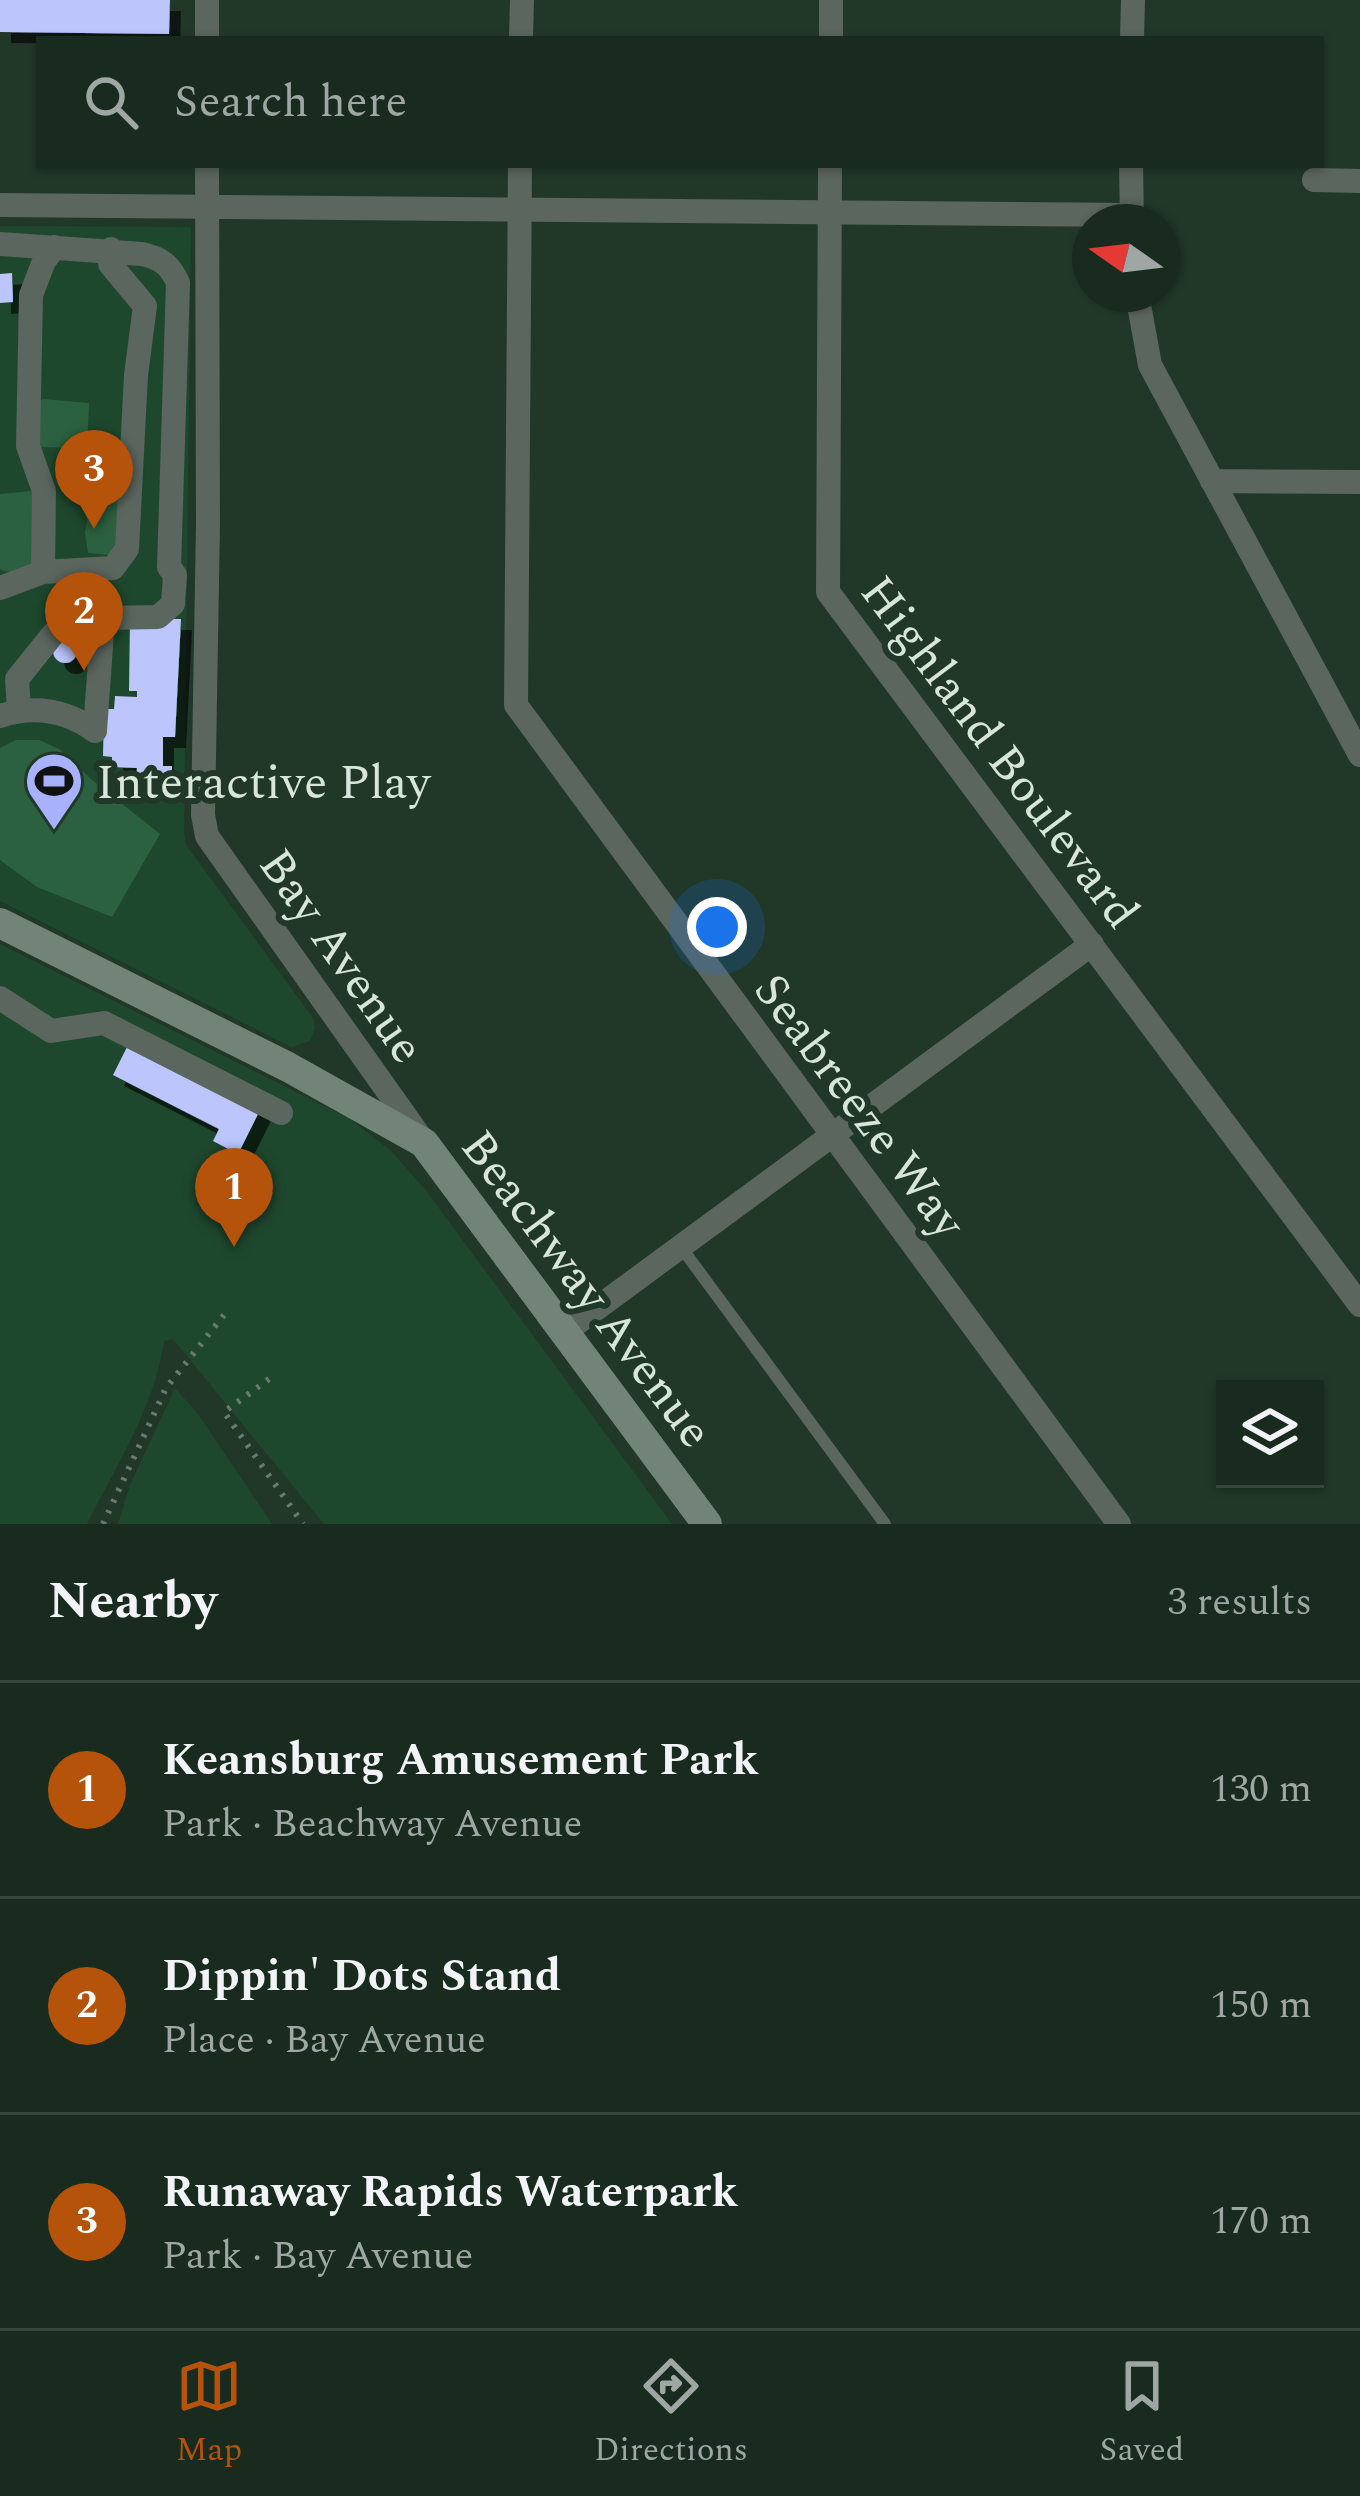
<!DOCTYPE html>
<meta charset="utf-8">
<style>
body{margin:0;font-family:Spectral,serif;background:#26362c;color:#f1f3f6}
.controls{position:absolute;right:36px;bottom:36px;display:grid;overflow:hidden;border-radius:0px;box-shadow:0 3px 9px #0004}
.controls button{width:108px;height:108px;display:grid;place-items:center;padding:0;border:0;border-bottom:3px solid #37463d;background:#192a1f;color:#f1f3f6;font:60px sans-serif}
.compass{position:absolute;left:1072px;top:204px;width:108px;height:108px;border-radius:50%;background:#192a1f;box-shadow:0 3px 9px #0004;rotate:284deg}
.you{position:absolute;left:717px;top:927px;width:42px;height:42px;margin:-30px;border:9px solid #fff;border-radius:50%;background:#1a73e8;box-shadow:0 0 0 18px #1a73e833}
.badge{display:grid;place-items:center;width:78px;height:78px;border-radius:50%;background:#b45309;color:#fff;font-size:39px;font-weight:700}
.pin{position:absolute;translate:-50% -99px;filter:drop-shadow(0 3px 6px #0008)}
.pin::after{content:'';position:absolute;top:63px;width:42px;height:36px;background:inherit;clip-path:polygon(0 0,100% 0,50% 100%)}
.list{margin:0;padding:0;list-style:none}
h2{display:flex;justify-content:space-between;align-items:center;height:156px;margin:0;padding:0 48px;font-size:51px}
h2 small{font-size:39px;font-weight:400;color:#9fa7a4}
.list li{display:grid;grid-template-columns:78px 1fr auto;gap:36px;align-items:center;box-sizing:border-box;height:216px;padding:0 48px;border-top:3px solid #37463d}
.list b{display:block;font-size:45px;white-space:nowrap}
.list p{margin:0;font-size:39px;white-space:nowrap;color:#9fa7a4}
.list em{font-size:39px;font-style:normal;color:#9fa7a4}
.icon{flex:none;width:66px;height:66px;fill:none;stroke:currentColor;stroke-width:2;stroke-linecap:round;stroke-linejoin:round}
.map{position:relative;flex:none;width:1360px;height:1524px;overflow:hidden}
.search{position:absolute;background:#192a1f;box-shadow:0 3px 9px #0004;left:36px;right:36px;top:36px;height:132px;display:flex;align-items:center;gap:30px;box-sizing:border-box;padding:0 42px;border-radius:0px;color:#9fa7a4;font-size:45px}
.sheet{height:804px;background:#192a1f}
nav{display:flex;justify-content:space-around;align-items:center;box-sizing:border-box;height:168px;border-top:3px solid #37463d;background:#192a1f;font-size:33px;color:#9fa7a4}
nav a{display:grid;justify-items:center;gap:6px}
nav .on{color:#b45309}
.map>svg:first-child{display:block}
.green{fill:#1e482e}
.water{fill:#2b6140}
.building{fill:#bcc5fc;filter:url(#shadow)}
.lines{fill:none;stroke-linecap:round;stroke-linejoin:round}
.path{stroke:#687b6e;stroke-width:6;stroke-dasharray:3 9;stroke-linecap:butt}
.lane{stroke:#5b665e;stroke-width:12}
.street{stroke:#5b665e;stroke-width:24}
.secondary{stroke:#728377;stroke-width:30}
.labels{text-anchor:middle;stroke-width:12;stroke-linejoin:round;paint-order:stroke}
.street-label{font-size:48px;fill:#d7e5db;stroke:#213829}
.poi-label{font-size:48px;fill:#d7e5db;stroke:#213829;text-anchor:start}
</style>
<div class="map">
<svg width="1360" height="1524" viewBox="0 0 1360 1524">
<defs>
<filter id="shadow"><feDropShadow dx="11" dy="11" stdDeviation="0" flood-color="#0009"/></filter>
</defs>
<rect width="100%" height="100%" fill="#213829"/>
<path class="green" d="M0 226 191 227 184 832 186 845 313 1018 315 1028 310 1041 291 1047 0 901Z
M0 944 350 1119 391 1151 424 1188 672 1524H324L173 1339 164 1341C155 1406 116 1466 87 1524H0Z
M175 1388 198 1414 272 1524H118L130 1485Z"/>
<path class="water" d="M43 399 89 403 87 448 38 447 37 402Z
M95 475 124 476 117 556 88 553 85 532Z
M32 491 36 560C25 569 14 576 0 569V494Z
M16 740H39L59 749 92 780 160 834 112 917 37 887 0 860V748Z"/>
<path class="building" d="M0 0H170L169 34 0 32Z
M12 273 13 302 0 303V274Z
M130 619H181L175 737H163V766H172V781H136L137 768 112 767V757L103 756 104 709H114L115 696 137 697V691H129Z
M53 651a12 12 0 1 1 24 0a12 12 0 1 1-24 0Z
M130 1041 261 1108 238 1154 213 1141 219 1129 113 1075Z"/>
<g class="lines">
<path class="path" d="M269 1379 224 1412 303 1524
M103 1524 166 1388 224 1315"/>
<path class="lane" d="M681 1247 885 1524"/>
<path class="street" d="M207 39V0
M521 39 522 0
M831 39V0
M1132 39 1133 0
M207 165 208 524 203 815 207 836 423 1141
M520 165 516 705 1119 1524
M830 165 828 592 1360 1305
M1131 165 1132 222
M1314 180 1360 181
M0 205 1131 215
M0 244 142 254C161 258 170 265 178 283L169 567 175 575 173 604 158 617 103 618 95 731
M1137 294 1150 365 1360 755
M1212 481 1360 482
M43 572 44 491 28 446 31 295 44 261 55 247
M0 588 43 572 113 568 127 549 136 375 145 306 110 264 111 249
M19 710 17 679 54 633 103 618
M0 716C34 705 66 710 95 731
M0 998 51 1031 104 1023 281 1113
M566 1331 1092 944"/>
<path class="secondary" d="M0 923 288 1067 424 1143 707 1524"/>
</g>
<defs>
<g id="stadium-pin" transform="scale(3)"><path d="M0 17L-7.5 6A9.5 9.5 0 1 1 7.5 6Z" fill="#a7b1fc" stroke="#213829"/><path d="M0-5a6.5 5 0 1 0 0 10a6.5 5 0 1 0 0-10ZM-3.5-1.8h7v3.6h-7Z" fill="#111"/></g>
</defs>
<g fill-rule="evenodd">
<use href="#stadium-pin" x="54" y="781"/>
</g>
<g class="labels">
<g class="street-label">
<text transform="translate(1001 751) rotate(53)" y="17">Highland Boulevard</text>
<text transform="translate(343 955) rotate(55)" y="17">Bay Avenue</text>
<text transform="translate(861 1105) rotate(53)" y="17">Seabreeze Way</text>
<text transform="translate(588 1288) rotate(53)" y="17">Beachway Avenue</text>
</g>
<g class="poi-label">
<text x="96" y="798">Interactive Play</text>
</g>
</g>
</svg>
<div class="controls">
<button><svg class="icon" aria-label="layers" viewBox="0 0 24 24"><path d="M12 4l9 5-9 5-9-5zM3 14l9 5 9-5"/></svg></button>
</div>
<svg class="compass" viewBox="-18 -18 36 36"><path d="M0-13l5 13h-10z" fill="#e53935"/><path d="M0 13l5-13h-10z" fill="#9fa7a4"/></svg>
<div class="you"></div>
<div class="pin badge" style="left:234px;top:1247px">1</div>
<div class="pin badge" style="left:84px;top:671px">2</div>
<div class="pin badge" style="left:94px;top:529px">3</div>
<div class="search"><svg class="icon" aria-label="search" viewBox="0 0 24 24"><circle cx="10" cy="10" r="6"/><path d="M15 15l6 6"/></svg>Search here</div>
</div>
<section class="sheet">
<h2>Nearby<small>3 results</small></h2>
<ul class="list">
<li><span class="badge">1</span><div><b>Keansburg Amusement Park</b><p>Park · Beachway Avenue</p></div><em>130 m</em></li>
<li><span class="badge">2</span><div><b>Dippin' Dots Stand</b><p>Place · Bay Avenue</p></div><em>150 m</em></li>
<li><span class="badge">3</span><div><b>Runaway Rapids Waterpark</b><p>Park · Bay Avenue</p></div><em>170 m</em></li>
</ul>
</section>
<nav>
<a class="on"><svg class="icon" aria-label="map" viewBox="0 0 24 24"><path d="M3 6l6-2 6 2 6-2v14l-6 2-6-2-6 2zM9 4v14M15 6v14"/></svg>Map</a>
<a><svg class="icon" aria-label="directions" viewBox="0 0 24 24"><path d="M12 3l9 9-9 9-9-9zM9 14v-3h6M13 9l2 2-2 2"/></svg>Directions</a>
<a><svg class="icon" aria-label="saved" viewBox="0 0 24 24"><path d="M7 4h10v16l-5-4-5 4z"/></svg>Saved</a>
</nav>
